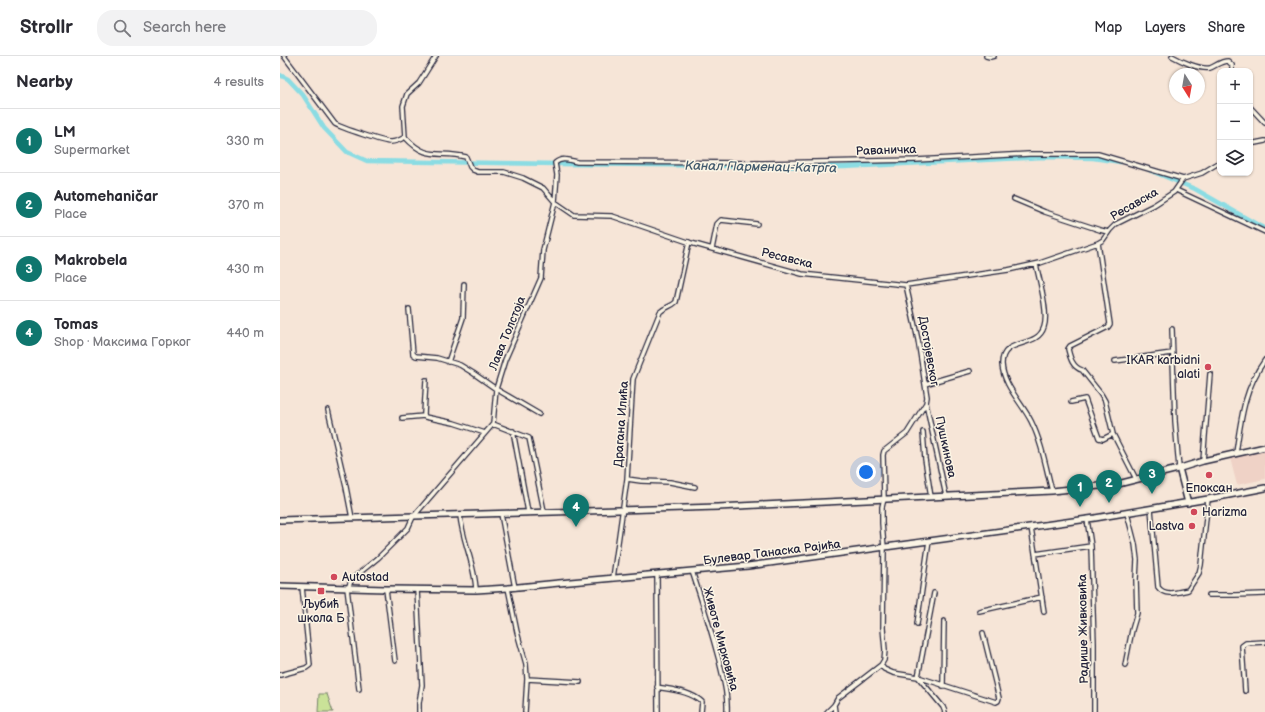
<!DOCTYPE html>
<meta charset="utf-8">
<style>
body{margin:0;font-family:"Balsamiq Sans",sans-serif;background:#f2f2f3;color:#2b2b33}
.controls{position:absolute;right:12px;top:12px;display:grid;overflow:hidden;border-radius:8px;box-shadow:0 1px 3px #0004}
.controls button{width:36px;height:36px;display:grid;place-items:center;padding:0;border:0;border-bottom:1px solid #e1e1e2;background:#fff;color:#2b2b33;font:20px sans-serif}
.compass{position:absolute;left:889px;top:12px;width:36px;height:36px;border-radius:50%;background:#fff;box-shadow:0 1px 3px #0004;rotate:169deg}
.you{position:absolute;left:586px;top:416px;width:14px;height:14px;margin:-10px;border:3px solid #fff;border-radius:50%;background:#1a73e8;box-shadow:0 0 0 6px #1a73e833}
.badge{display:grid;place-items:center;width:26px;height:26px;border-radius:50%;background:#0f766e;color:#fff;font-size:13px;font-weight:700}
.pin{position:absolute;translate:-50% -33px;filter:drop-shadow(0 1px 2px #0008)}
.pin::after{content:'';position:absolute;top:21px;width:14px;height:12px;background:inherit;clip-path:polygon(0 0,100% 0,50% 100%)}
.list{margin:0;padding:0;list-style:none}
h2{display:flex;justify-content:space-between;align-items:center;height:52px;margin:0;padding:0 16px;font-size:17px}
h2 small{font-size:13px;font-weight:400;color:#7c7c81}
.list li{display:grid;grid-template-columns:26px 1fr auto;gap:12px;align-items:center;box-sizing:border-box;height:64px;padding:0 16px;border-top:1px solid #e1e1e2}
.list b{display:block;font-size:15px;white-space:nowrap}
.list p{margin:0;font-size:13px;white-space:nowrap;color:#7c7c81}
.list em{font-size:13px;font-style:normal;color:#7c7c81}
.icon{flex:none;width:22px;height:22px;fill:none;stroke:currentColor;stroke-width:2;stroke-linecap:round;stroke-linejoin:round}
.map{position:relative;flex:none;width:985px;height:656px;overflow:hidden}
header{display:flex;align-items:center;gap:24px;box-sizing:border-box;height:56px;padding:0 20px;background:#fff;border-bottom:1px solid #e1e1e2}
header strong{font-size:19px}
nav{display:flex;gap:22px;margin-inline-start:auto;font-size:14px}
.search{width:280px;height:36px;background:#f2f2f3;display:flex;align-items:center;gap:10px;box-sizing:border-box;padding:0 14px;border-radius:16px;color:#7c7c81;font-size:15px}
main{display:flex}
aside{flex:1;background:#fff}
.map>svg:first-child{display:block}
.built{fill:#efd2c6}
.green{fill:#cae298;stroke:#76826a}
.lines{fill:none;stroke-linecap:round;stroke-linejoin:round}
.canal{stroke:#8bdce3;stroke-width:4.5}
.street-casing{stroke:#22223b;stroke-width:6}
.secondary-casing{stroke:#22223b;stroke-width:8}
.street{stroke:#fcf5e5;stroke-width:3.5}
.secondary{stroke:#fcf5e5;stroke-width:5}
.poi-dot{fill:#d1495b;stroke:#fcf5e5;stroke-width:1.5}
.labels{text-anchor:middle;stroke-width:3;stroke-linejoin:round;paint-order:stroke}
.street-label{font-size:12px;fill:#22223b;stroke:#fcf5e5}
.poi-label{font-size:12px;fill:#22223b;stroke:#fcf5e5;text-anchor:end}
.water-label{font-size:13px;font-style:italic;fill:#425a6d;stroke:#fcf5e5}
</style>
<header>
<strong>Strollr</strong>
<div class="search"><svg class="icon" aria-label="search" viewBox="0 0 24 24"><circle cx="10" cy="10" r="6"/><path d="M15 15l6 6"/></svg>Search here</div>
<nav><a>Map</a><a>Layers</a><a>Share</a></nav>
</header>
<main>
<aside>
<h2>Nearby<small>4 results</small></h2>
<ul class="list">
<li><span class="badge">1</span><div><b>LM</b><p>Supermarket</p></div><em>330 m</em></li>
<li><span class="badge">2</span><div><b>Automehaničar</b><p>Place</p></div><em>370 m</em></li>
<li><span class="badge">3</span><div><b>Makrobela</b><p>Place</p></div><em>430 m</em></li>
<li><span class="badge">4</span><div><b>Tomas</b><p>Shop · Максима Горког</p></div><em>440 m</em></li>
</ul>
</aside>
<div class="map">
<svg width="985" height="656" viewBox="0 0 985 656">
<rect width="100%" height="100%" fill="#f6e5d7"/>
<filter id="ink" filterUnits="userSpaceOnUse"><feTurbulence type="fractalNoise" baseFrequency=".025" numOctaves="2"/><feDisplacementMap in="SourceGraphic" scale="8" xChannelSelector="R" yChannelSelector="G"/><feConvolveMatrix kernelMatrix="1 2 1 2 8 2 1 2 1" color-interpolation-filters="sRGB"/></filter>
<g filter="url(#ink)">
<path class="built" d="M985 395V423L957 429 950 402Z"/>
<path class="green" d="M39 638H47L53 656H38Z"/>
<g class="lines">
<path class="canal" d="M0 19 8 23 23 39 44 72 67 96 87 105 279 108 563 111 764 101 813 102 841 106
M869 114 915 133 985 173"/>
<g class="street-casing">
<path id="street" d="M4 0 55 68C62 72 104 86 110 86 116 86 120 84 125 81
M706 0 710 1 714 0
M892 0C901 5 920 14 930 12 936 10 940 5 948 5L952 9V15
M970 51 985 67
M125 81C148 106 158 94 186 101L190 111 193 114 198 116H224L243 122 263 132 275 146 294 159 332 160 411 187 522 218 626 229 728 214 760 207 818 187 823 184 830 174 836 168 874 149 894 136 903 123 922 117 940 106
M125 81 123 50 127 38 139 27 156 0
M970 88 985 85
M896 134 985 176
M734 143 765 156 820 174 828 176
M818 187 830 268 828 271 790 290 788 293C790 301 792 311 802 314L821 338 825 345 833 378 856 423
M432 193 437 168 441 164 477 168
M756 208C759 223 769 257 764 271 757 294 722 280 722 308 723 329 742 347 751 365 762 387 766 412 772 435
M129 253 133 298 136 300 157 302 180 309 193 317 216 333 259 358
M892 273 895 365 899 412
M835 305 892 297
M168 306 183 262 184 228
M146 324 144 358 145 361 174 367 205 377
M645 328 690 315
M791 346 805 343 819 382 823 383 833 378
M646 347 666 440
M48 354 66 431 72 462
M122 362 144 360
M213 368 249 382 264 455
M233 375 248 456
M643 376 645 403 651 441
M956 397C961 363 964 333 985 304
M923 405 930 318
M347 423 361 425 390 426 415 431
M871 453 878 531C885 541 898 536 908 534L919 517 921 509 928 443
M221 458 235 532
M180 459C182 484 195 508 196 534
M807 463 811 490 814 588V656
M751 471 764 556
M755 498 811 490
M412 515C422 545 431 574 439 604 443 622 448 638 447 656
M377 518 378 656
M333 522 347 423 353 323 380 256C385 251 391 251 396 246L409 186
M67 532 79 633
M68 532 72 523 98 502 128 472 133 461 213 368 216 333 225 304 261 222 263 194 275 146 277 119 275 107C282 101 288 104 297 106L484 107 636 104 749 98H818L903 123
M228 532 237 576 246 608 247 623 245 656
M106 533 115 605
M137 534 142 629 139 647V656
M654 537 638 621 663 651 665 656
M929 539H955L985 538
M699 555 762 541
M637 568 649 485
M601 609 604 613 613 617 638 621 716 646 718 645 719 642 703 577
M845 609 852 574 857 557 856 523 857 504 855 488 847 457
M0 619 26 612 30 609 22 531
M247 623 300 626
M663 630 664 565
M377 631C392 634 410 635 422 646L421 656
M965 635 962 590 966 587 985 586
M547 656 554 649
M555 656 554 649 558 642 601 609 604 604 605 594 603 572 604 492 602 467V451L604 443 603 399 604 395 627 377 646 347 647 341 638 284 626 229"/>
</g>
<g class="secondary-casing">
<path id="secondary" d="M899 412 908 447
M0 464 438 451 772 435 838 428 894 414 923 405 985 391
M0 530 106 533 196 534 228 532 279 527 468 510 815 462 928 443 985 432"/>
</g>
<use href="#street" class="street"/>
<use href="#secondary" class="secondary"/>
</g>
</g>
<g class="poi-dot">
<circle cx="928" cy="311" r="4"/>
<circle cx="929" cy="419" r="4"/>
<circle cx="914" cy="456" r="4"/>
<circle cx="912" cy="470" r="4"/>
<circle cx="54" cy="521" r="4"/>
<rect x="37" y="531" width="8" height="8" rx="2"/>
</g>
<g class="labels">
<g class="street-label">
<text transform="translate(606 94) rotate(-2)" y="4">Раваничка</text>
<text transform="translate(854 148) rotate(-30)" y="4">Ресавска</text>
<text transform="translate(507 202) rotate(14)" y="4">Ресавска</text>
<text transform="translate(227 277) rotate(-68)" y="4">Лава Толстоја</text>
<text transform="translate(649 295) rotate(80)" y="4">Достојевског</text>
<text transform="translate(341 368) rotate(-86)" y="4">Драгана Илића</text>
<text transform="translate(666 391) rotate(78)" y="4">Пушкинова</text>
<text transform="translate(492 496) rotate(-7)" y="4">Булевар Танаска Рајића</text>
<text transform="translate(803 573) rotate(-91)" y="4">Радише Живковића</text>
<text transform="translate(441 583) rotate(75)" y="4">Животе Мирковића</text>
</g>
<g class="poi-label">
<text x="920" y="308">IKAR karbidni<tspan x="920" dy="14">alati</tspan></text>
<text x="929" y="436" text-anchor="middle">Епоксан</text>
<text x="922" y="460" text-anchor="start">Harizma</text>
<text x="904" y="474">Lastva</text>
<text x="62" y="525" text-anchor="start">Autostad</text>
<text x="41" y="552" text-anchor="middle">Љубић<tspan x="41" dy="14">школа Б</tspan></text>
</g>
<g class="water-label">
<text transform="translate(481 110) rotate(1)" y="5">Канал Парменац-Катрга</text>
</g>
</g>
</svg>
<div class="controls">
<button>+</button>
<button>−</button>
<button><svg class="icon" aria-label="layers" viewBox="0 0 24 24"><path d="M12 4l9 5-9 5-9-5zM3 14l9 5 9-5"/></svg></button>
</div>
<svg class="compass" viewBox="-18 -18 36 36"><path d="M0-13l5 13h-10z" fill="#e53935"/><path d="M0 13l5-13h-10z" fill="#7c7c81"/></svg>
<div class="you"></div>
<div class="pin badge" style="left:800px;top:451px">1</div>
<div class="pin badge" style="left:829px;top:447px">2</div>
<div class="pin badge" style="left:872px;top:438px">3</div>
<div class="pin badge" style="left:296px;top:471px">4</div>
</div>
</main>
